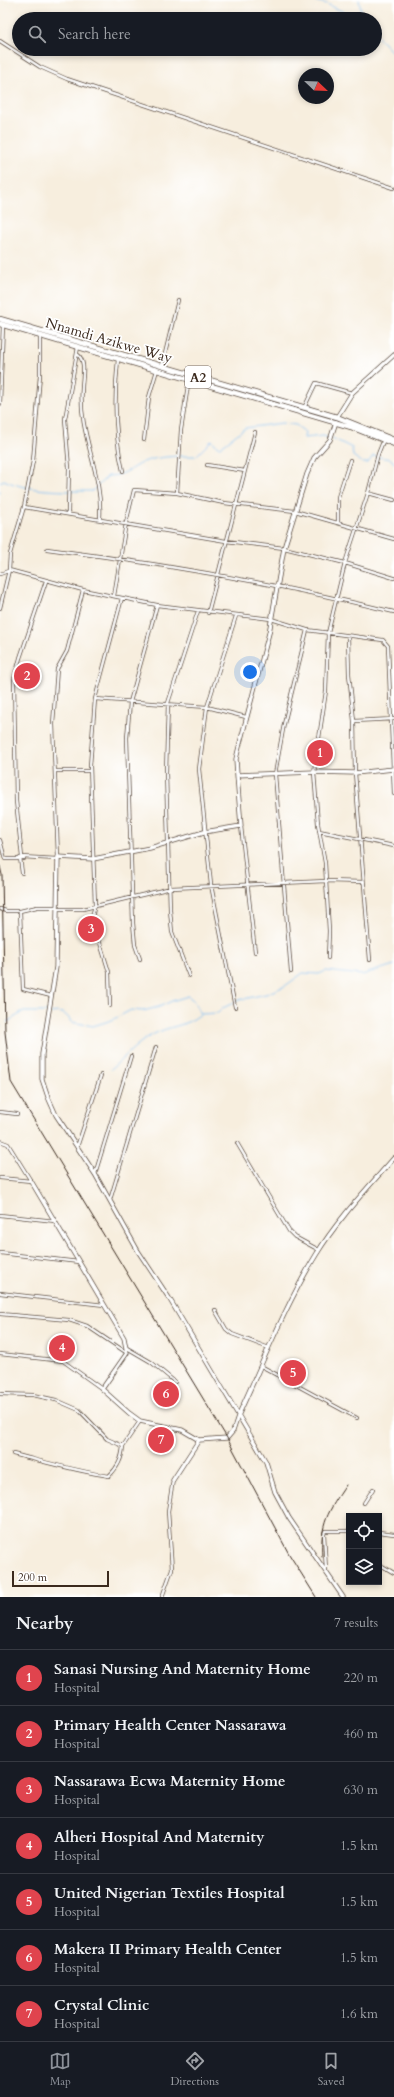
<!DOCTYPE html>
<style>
body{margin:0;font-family:Cardo,serif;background:#242831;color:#f1f3f6}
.controls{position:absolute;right:12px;bottom:12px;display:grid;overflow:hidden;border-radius:0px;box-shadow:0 2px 6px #0003}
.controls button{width:36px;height:36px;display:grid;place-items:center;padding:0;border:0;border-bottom:1px solid #363941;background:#171b24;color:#f1f3f6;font:20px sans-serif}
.compass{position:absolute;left:298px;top:68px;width:36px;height:36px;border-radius:50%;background:#171b24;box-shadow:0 2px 6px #0003;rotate:113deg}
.scale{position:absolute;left:12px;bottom:10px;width:97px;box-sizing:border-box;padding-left:4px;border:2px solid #3b2a1e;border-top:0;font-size:11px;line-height:14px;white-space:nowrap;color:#3b2a1e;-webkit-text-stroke:3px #fff;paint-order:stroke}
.you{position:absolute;left:250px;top:672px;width:14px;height:14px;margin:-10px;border:3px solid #fff;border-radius:50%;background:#1a73e8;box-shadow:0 0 0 6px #1a73e833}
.badge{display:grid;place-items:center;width:26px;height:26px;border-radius:50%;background:#8c9099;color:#fff;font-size:13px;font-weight:700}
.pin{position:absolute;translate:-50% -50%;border:2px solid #fff;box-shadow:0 1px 4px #0006}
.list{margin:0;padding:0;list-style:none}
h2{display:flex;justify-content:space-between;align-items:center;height:52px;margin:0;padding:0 16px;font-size:17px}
h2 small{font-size:13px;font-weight:400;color:#9ea1a6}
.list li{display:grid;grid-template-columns:26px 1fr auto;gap:12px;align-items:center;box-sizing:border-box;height:56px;padding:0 16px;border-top:1px solid #363941}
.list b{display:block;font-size:15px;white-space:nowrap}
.list p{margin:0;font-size:13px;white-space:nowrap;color:#9ea1a6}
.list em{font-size:13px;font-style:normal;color:#9ea1a6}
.icon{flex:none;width:22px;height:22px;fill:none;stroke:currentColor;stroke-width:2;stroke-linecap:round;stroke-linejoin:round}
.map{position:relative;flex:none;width:394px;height:1597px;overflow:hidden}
.search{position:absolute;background:#171b24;box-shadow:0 2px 6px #0003;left:12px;right:12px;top:12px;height:44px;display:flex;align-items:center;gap:10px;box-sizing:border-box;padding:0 14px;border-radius:22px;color:#9ea1a6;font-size:15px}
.sheet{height:444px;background:#171b24}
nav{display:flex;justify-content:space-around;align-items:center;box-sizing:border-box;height:56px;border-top:1px solid #363941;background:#171b24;font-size:11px;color:#9ea1a6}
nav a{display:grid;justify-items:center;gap:2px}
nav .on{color:#8c9099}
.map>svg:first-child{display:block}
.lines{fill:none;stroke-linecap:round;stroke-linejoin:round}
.stream{stroke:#7fbef3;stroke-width:1}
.minor-casing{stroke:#57473b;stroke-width:4}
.tertiary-casing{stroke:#57473b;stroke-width:5}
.trunk-casing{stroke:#57473b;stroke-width:6}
.minor{stroke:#fff;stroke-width:2.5}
.tertiary{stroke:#fff;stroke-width:3.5}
.trunk{stroke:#fff;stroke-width:4.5}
.rail{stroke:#3b2a1e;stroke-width:1}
.labels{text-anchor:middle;stroke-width:3.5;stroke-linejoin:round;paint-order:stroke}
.shield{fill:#fff;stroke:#766a62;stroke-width:1}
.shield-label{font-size:13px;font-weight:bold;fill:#3b2a1e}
.street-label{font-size:14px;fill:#3b2a1e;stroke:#fff}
</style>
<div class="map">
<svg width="394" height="1597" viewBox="0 0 394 1597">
<rect width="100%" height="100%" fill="#fff"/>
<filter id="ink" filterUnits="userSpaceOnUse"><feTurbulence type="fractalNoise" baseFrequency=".025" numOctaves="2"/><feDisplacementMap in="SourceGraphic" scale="8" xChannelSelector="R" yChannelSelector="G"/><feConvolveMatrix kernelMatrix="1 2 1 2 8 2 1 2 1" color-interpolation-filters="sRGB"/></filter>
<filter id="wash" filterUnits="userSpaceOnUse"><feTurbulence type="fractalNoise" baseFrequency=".012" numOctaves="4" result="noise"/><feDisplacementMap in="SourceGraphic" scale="16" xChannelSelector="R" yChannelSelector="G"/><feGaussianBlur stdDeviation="0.9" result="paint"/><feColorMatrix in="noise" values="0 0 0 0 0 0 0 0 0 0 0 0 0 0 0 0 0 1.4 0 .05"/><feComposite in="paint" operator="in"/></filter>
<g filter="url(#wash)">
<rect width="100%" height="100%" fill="#f7eede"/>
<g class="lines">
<path class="stream" d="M311 0 327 4 358 19
M359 0 362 17
M375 34 394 54
M332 438 352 448 353 456 363 463H368L373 456 391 459 394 463
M0 482 4 480C28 492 65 491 92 491L108 476C128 476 132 465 149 460 164 456 181 456 196 456L212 440 216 445 220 447 245 428 282 423 296 425 305 432 304 438 323 436 329 438
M0 491V493
M51 1013C60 1011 67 1013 71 1022L93 1026 112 1020 131 1010 143 1011 159 1007 172 1001 188 996 193 1000 201 1014 218 1013 223 1008 239 1000 266 994 285 986 303 973 319 974 326 971 362 975 394 965
M7 1022 20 1014V1012H47
M0 1026H1
M111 1069C124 1058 137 1043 152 1035 170 1025 183 1028 201 1014"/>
</g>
</g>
<g filter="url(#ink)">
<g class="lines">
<g class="minor-casing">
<path id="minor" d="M0 41 40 67 67 79 394 188
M77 354C87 361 82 377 82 388 78 435 103 472 100 518
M118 359C114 397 114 434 123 471
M162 366 178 300
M0 404 3 325
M304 408 316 383 352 393
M144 440 149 397 157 370
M207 465 245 471
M177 493 181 430 189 379
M368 493 394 500
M24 507 226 541 284 548 345 563 394 578
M68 513 69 468 65 419 78 347
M338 522V497L350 460
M47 549C164 564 280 584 394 612
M9 570 83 590 157 605 271 619 307 630 383 640 388 646 394 794
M0 574 8 571
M46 581 20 658 14 680 16 801 22 857 57 859
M114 596 126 523 134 490 177 493 224 503 295 511 394 539
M0 608 9 570 10 554 24 507 33 461 40 375V336
M208 613 255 432
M348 636 349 674 354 721 355 773 370 960
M95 699 207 707 246 717
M354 721 394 719
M55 771H90
M241 826 255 952
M319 831 394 846
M0 840 5 859H24
M58 857 53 724 57 669 67 651 83 590
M20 858 22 873
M0 909 6 911H20L23 989 51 996
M58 909H83L171 888 326 881 364 882
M20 911 37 907H57
M328 958 329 931 325 863 318 824 314 772 326 691 328 633 345 563 368 493 378 454 384 439
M140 959 135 945 133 923 127 738 130 702 157 605
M291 972 275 774 284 724 307 630
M189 976 172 932 170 910 166 773 168 703 198 611
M110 1006 109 972 92 917 95 905 90 766 95 699 122 598
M235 1007 211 885 199 769 207 707 236 616
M0 1112 17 1114
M0 1141 8 1144 31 1181
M237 1143 289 1231 295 1237 319 1250
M77 1147 101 1075
M95 1174 131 1056
M0 1178 31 1181
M110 1200 156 1047
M0 1215 55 1221
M0 1253 79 1262
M0 1293 104 1305
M215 1310 226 1329 232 1334 269 1348
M0 1314 69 1320 87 1326 127 1353
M127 1348 151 1362 175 1382
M0 1354 63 1361 102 1389
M261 1366 357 1418
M0 1394 33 1395 56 1400 79 1410 107 1439 123 1446 140 1421
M13 1454C45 1462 76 1471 109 1476 118 1467 122 1459 123 1446
M364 1503 373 1489
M379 1532 394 1534
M379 1564 394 1573
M326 1570 324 1533 325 1531H349
M162 1597 172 1569 168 1511 173 1480"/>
</g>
<g class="tertiary-casing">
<path id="tertiary" d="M337 417 352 393 394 355
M336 422 330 440 314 458 307 474 284 548 269 633 240 743 236 759 237 775 314 772 355 773 394 769
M237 775 241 826 204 832 150 848 93 859 58 857 56 967 42 1054V1079L48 1097 56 1115 95 1174 138 1251 169 1298 266 1462 275 1492 289 1518 343 1597
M31 1181 124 1338 127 1353 102 1389 129 1413 140 1421 182 1430 199 1440 227 1438 233 1431 238 1416C263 1362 285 1306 316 1255 337 1220 367 1189 394 1158
M173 1480 199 1440"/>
</g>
<g class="trunk-casing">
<path id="trunk" d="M0 319 337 417 394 440
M0 324 351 427 394 444"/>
</g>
<use href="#minor" class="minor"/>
<use href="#tertiary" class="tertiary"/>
<use href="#trunk" class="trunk"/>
<path class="rail" d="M0 866 2 875 5 1032 11 1082 227 1438 289 1554 316 1597
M322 1557C320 1523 328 1512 346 1485"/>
</g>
</g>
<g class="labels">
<rect class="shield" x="185" y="366" width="26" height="22" rx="3"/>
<g class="shield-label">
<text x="198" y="382">A2</text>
</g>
<g class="street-label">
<text transform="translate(109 340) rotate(16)" y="5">Nnamdi Azikwe Way</text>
</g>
</g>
</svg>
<div class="controls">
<button><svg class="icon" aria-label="locate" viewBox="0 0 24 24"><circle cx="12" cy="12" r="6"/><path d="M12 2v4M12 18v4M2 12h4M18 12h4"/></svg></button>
<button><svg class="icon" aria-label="layers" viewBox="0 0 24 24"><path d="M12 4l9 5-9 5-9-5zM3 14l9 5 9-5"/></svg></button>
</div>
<svg class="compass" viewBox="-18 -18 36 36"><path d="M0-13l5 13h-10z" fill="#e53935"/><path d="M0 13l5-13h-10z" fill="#9ea1a6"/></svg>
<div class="scale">200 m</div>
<div class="you"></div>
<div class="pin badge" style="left:320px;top:753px;background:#e0444e">1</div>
<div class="pin badge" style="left:27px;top:676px;background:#e0444e">2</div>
<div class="pin badge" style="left:91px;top:929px;background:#e0444e">3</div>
<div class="pin badge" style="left:62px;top:1348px;background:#e0444e">4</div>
<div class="pin badge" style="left:293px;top:1373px;background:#e0444e">5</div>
<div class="pin badge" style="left:166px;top:1394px;background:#e0444e">6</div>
<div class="pin badge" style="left:161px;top:1440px;background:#e0444e">7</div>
<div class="search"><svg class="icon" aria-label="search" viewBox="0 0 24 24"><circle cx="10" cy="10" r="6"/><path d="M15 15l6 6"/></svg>Search here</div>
</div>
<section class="sheet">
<h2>Nearby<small>7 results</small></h2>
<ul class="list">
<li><span class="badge" style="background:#e0444e">1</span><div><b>Sanasi Nursing And Maternity Home</b><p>Hospital</p></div><em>220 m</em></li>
<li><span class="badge" style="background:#e0444e">2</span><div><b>Primary Health Center Nassarawa</b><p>Hospital</p></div><em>460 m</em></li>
<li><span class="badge" style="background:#e0444e">3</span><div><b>Nassarawa Ecwa Maternity Home</b><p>Hospital</p></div><em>630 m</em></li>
<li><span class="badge" style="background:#e0444e">4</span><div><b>Alheri Hospital And Maternity</b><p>Hospital</p></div><em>1.5 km</em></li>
<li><span class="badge" style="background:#e0444e">5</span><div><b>United Nigerian Textiles Hospital</b><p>Hospital</p></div><em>1.5 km</em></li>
<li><span class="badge" style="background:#e0444e">6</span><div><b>Makera II Primary Health Center</b><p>Hospital</p></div><em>1.5 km</em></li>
<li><span class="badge" style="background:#e0444e">7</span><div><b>Crystal Clinic</b><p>Hospital</p></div><em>1.6 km</em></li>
</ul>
</section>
<nav>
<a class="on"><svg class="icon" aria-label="map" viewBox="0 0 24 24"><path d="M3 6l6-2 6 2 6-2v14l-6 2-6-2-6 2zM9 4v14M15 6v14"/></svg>Map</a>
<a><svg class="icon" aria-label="directions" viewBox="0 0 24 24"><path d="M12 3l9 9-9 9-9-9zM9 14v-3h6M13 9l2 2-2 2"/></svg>Directions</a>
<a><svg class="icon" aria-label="saved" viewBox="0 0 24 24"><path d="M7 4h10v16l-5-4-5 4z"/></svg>Saved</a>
</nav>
